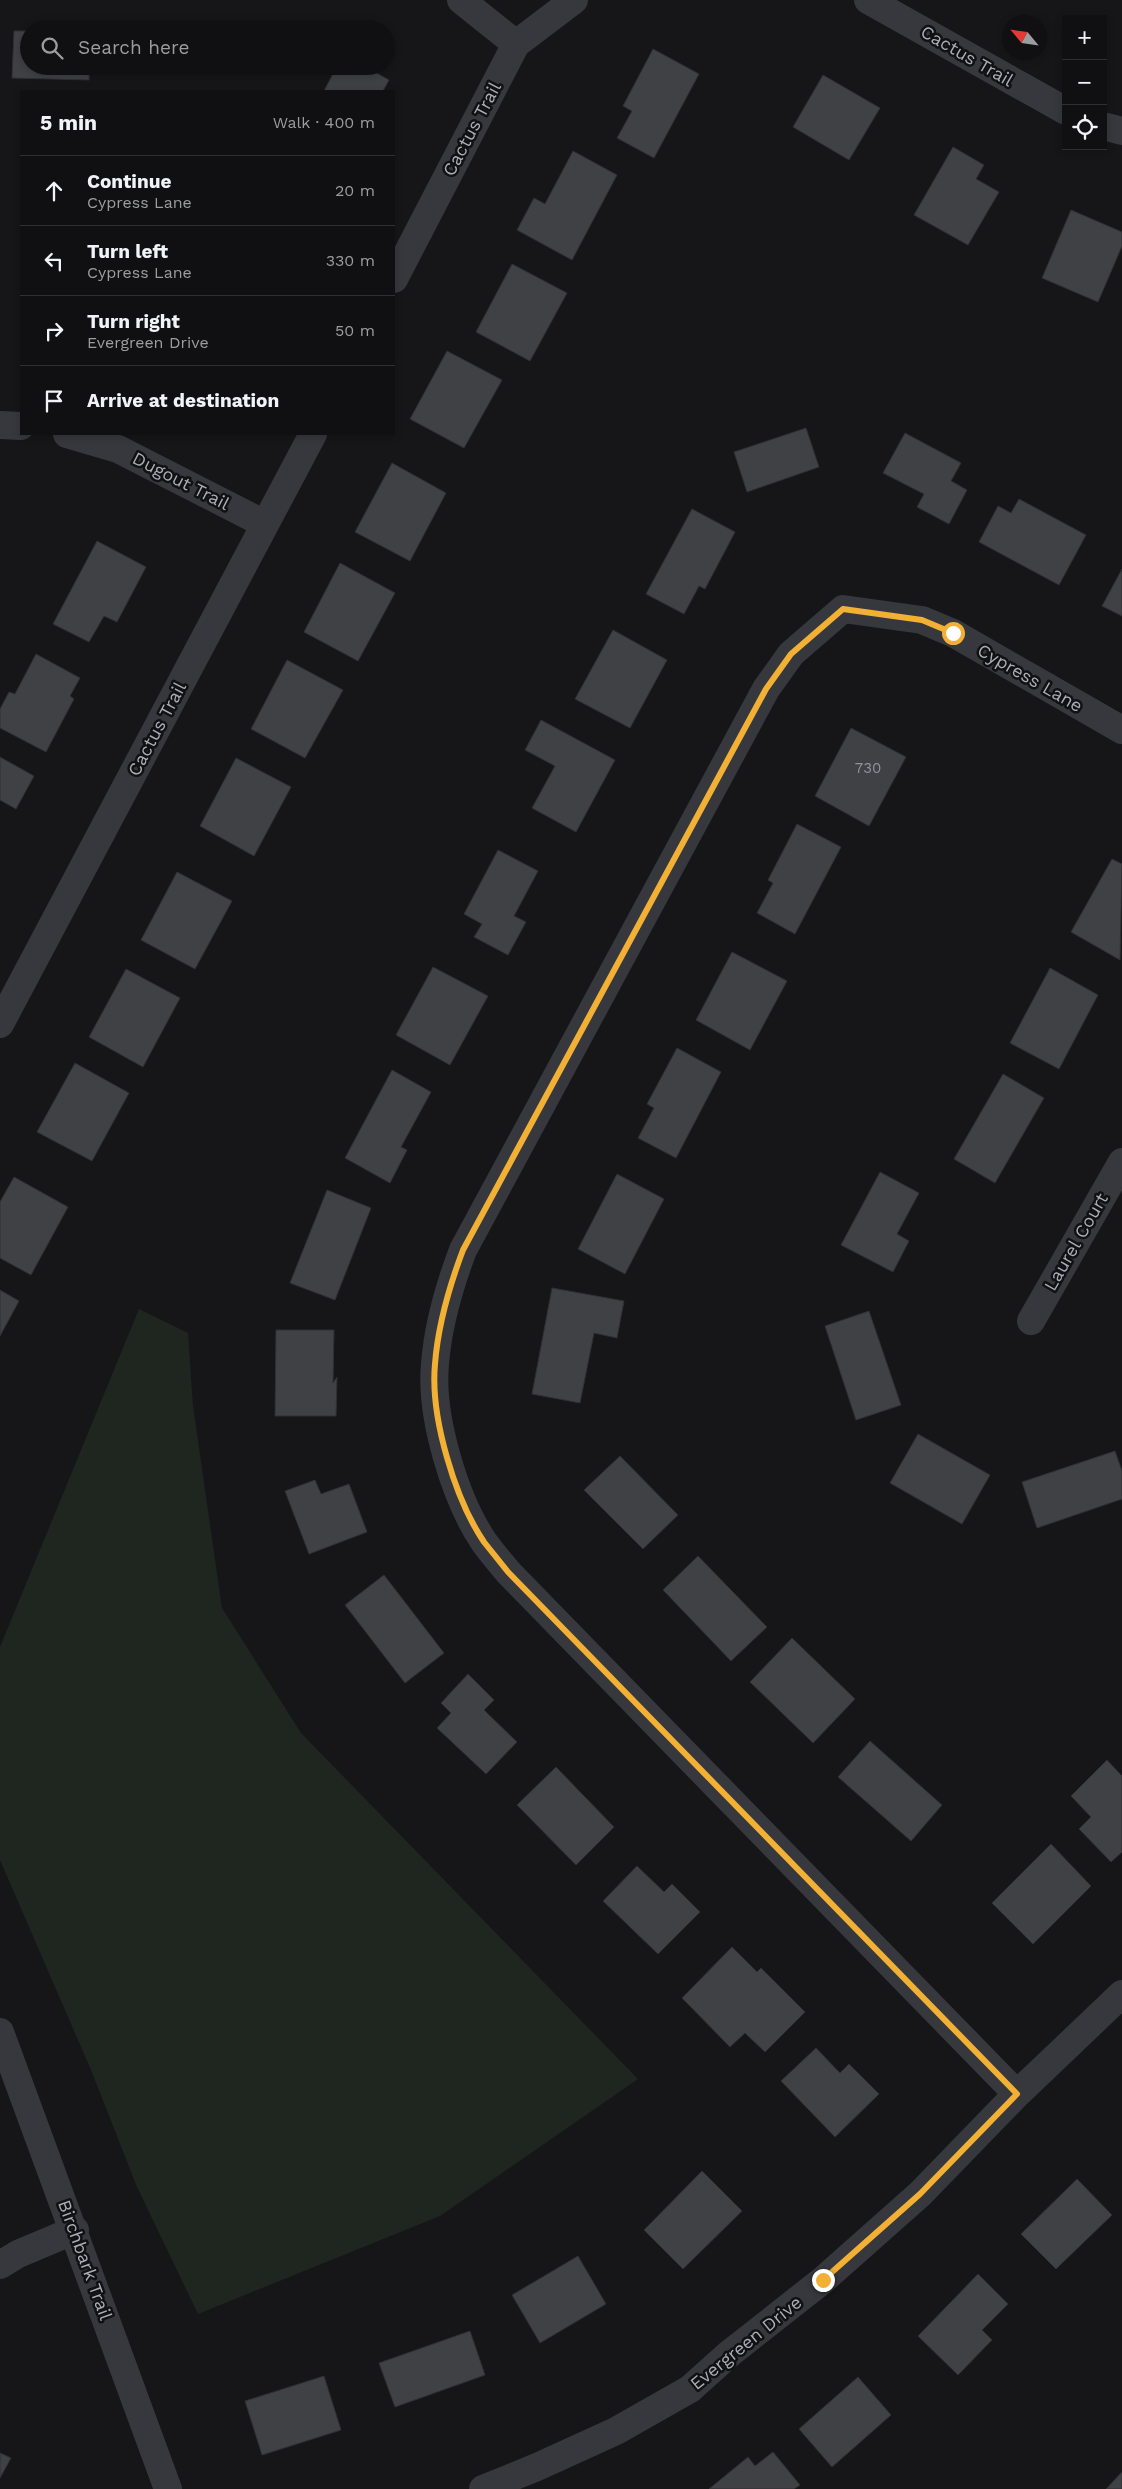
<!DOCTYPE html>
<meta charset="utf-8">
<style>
body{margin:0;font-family:"Work Sans",sans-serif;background:#19191b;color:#f1f3f6}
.controls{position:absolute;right:15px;top:15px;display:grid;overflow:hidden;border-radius:0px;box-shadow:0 2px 8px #0003}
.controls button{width:45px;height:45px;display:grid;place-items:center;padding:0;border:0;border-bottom:1px solid #303032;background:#101012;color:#f1f3f6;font:25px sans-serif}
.compass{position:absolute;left:1002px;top:15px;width:45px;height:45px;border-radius:50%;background:#101012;box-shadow:0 2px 8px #0003;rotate:299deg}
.stop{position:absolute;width:15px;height:15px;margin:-11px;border:4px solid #f2b134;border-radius:50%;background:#fff}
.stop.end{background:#f2b134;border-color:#fff;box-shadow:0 1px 5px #0008}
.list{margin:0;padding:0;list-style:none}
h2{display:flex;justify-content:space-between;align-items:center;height:65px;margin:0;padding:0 20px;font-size:21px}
h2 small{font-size:16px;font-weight:400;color:#9c9d9f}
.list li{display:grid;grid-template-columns:32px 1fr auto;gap:15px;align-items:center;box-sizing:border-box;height:70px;padding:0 20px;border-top:1px solid #303032}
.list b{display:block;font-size:19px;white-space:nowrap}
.list p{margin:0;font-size:16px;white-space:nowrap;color:#9c9d9f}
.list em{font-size:16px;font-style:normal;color:#9c9d9f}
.icon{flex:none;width:28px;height:28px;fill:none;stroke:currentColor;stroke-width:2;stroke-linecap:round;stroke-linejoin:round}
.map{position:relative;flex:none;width:1122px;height:2489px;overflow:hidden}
.search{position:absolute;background:#101012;box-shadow:0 2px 8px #0003;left:20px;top:20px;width:375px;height:55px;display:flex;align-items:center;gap:12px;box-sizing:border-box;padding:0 18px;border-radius:28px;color:#9c9d9f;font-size:19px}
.panel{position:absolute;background:#101012;box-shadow:0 2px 8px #0003;left:20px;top:90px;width:375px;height:345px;border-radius:0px}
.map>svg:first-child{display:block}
.green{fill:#1e261f}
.building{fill:#404145;stroke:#303034}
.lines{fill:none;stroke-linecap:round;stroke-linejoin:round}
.minor{stroke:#37383d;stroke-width:28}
.route{stroke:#f2b134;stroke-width:6}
.labels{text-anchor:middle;stroke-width:5;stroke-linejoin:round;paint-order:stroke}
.number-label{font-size:15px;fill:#8e929b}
.street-label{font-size:18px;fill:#a8adb8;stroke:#111113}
</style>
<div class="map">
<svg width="1122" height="2489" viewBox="0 0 1122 2489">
<rect width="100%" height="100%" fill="#161618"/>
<path class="green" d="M139 1309 188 1333 193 1406 222 1608 301 1733 638 2079 440 2216 198 2314 137 2187 91 2070 0 1860V1647Z"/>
<path class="building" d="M118 22 212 25V29H117Z
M14 31H29V66H89V80L12 78Z
M653 49 699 74 654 158 617 138 632 111 623 106Z
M116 66H211L210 72 116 69Z
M337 66H364L389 80 383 91H324Z
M823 75 880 108 849 160 793 127Z
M953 147 984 165 976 179 999 192 968 245 914 215Z
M573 151 617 175 572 260 517 230 534 198 545 204Z
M1071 210 1122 232V246L1098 302 1042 278Z
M512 264 567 293 530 361 476 332Z
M447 351 502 380 464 448 410 419Z
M806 428 819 467 747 492 734 452Z
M905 433 961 463 951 481 967 490 949 524 917 507 924 494 883 473Z
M392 463 446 493 410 561 355 532Z
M1019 499 1086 535 1059 585 979 542 998 506 1011 513Z
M692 509 735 532 705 589 699 586 684 614 646 594Z
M97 541 146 567 117 622 104 616 89 642 53 624Z
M340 563 395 593 358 661 304 632Z
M1122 569V616L1102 606Z
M613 630 667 660 630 728 575 699Z
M36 654 80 678 70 696 74 699 46 752 0 728V709L9 692 15 694Z
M287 660 343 690 305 758 251 729Z
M541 720 615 760 576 832 532 808 555 766 525 750Z
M851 728 906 757 869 826 815 796Z
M0 757 34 776 16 809 0 800Z
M236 758 291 787 254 856 200 826Z
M797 824 841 847 795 934 757 913 773 883 768 880Z
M498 850 538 871 514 916 526 922 508 955 474 937 482 924 464 914Z
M1112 859 1122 864 1120 960 1071 932Z
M177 872 232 901 195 969 141 940Z
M732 952 787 981 750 1050 696 1020Z
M433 967 488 996 450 1065 396 1035Z
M1050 968 1098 995 1059 1069 1010 1043Z
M126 969 180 998 143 1067 89 1037Z
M677 1048 721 1072 676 1158 638 1138 654 1108 647 1104Z
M75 1063 129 1093 92 1161 37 1132Z
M392 1070 431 1092 401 1147 407 1150 390 1183 345 1158Z
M1003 1074 1044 1098 995 1183 954 1159Z
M880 1172 919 1193 897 1234 909 1241 893 1272 841 1245Z
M617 1174 664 1199 625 1274 578 1249Z
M14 1177 68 1207 31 1275 0 1258V1202Z
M327 1190 371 1208 335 1300 290 1283Z
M552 1288 624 1301 617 1338 594 1333 580 1403 532 1394Z
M0 1290 19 1301 0 1336Z
M869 1311 901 1405 856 1420 825 1326Z
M276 1330H334L333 1383 337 1377 336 1416H275Z
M918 1434 990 1475 962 1524 890 1483Z
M1115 1451 1122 1471V1499L1037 1528 1022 1482Z
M620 1456 678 1515 643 1549 584 1490Z
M315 1480 321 1494 349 1484 367 1532 309 1554 285 1491Z
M698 1556 767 1627 731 1661 663 1590Z
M384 1575 444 1653 405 1683 345 1605Z
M792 1638 855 1699 813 1743 750 1682Z
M468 1674 494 1700 484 1710 517 1742 486 1774 437 1728 451 1713 441 1703Z
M870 1741 942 1805 911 1841 838 1777Z
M1107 1760 1122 1776V1852L1111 1862 1079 1829 1091 1817 1071 1796Z
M556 1767 614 1827 576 1865 517 1805Z
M1051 1844 1091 1886 1033 1944 992 1903Z
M637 1866 664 1892 672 1884 700 1912 658 1954 603 1901Z
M732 1947 757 1972 761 1968 805 2012 765 2052 745 2033 730 2047 682 1998Z
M816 2048 840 2073 849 2064 879 2094 835 2137 781 2081Z
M702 2171 742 2211 683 2269 644 2230Z
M1077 2179 1112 2215 1056 2269 1021 2234Z
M578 2256 606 2304 540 2343 512 2295Z
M978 2274 1008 2304 982 2330 992 2340 958 2375 918 2336Z
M470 2331 485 2375 395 2407 379 2363Z
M324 2376 341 2430 262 2455 245 2401Z
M858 2377 891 2415 832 2467 799 2429Z
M773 2452 800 2485 794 2489H709L748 2457 755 2466Z
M0 2453 11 2458 0 2478Z
M1122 2472V2489H1106Z"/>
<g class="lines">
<path class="minor" d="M461 0 516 44
M868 0 1066 111
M1103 126 1122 131
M394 279 516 44 574 0
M0 425 21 426
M67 434 118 449 265 524
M0 1024 313 434
M1031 1321 1122 1162
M0 2032 168 2489
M1017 2094 508 1572C500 1562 491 1552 484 1542 455 1499 430 1417 435 1364 438 1325 449 1287 463 1250L766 689 791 654 843 609 922 620 953 633 1122 730
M0 2265 18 2254 75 2230
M483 2489 537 2467 616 2431 690 2389 729 2354 823 2280 920 2194 1017 2094 1122 1994"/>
</g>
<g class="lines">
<path class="route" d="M823 2280 920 2194 1017 2094 508 1572C500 1562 492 1552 484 1542 455 1499 430 1417 435 1364 438 1325 449 1287 463 1250L766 689 791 654 843 609 922 620 953 633"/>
</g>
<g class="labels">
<g class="number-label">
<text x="868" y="773">730</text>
</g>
<g class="street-label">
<text transform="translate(967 56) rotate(30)" y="6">Cactus Trail</text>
<text transform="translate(472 129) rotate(-62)" y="6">Cactus Trail</text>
<text transform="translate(181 481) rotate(27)" y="6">Dugout Trail</text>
<text transform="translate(1030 678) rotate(30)" y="6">Cypress Lane</text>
<text transform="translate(157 729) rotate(-62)" y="6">Cactus Trail</text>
<text transform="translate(1076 1242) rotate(-60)" y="6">Laurel Court</text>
<text transform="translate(85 2260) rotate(70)" y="6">Birchbark Trail</text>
<text transform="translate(746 2343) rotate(-39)" y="6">Evergreen Drive</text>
</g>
</g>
</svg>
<div class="controls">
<button>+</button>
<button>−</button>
<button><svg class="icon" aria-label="locate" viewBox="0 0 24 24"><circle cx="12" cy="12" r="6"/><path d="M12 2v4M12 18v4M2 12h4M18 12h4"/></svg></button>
</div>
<svg class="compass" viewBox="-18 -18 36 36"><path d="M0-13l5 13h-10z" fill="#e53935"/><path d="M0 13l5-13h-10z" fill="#9c9d9f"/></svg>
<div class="stop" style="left:953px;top:633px"></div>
<div class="stop end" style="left:823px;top:2280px"></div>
<div class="search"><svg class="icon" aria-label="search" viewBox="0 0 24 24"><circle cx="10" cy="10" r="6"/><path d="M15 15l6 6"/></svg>Search here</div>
<section class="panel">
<h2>5 min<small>Walk · 400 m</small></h2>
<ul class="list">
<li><svg class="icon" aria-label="ahead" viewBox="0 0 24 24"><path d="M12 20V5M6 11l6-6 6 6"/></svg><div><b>Continue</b><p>Cypress Lane</p></div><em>20 m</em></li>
<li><svg class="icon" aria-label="left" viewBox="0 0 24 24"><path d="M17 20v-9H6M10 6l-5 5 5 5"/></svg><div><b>Turn left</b><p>Cypress Lane</p></div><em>330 m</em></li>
<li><svg class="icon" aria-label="right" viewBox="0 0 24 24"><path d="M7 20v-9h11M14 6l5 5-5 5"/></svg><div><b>Turn right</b><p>Evergreen Drive</p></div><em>50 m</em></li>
<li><svg class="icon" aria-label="arrive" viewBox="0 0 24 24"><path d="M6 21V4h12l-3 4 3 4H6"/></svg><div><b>Arrive at destination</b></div></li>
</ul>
</section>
</div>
